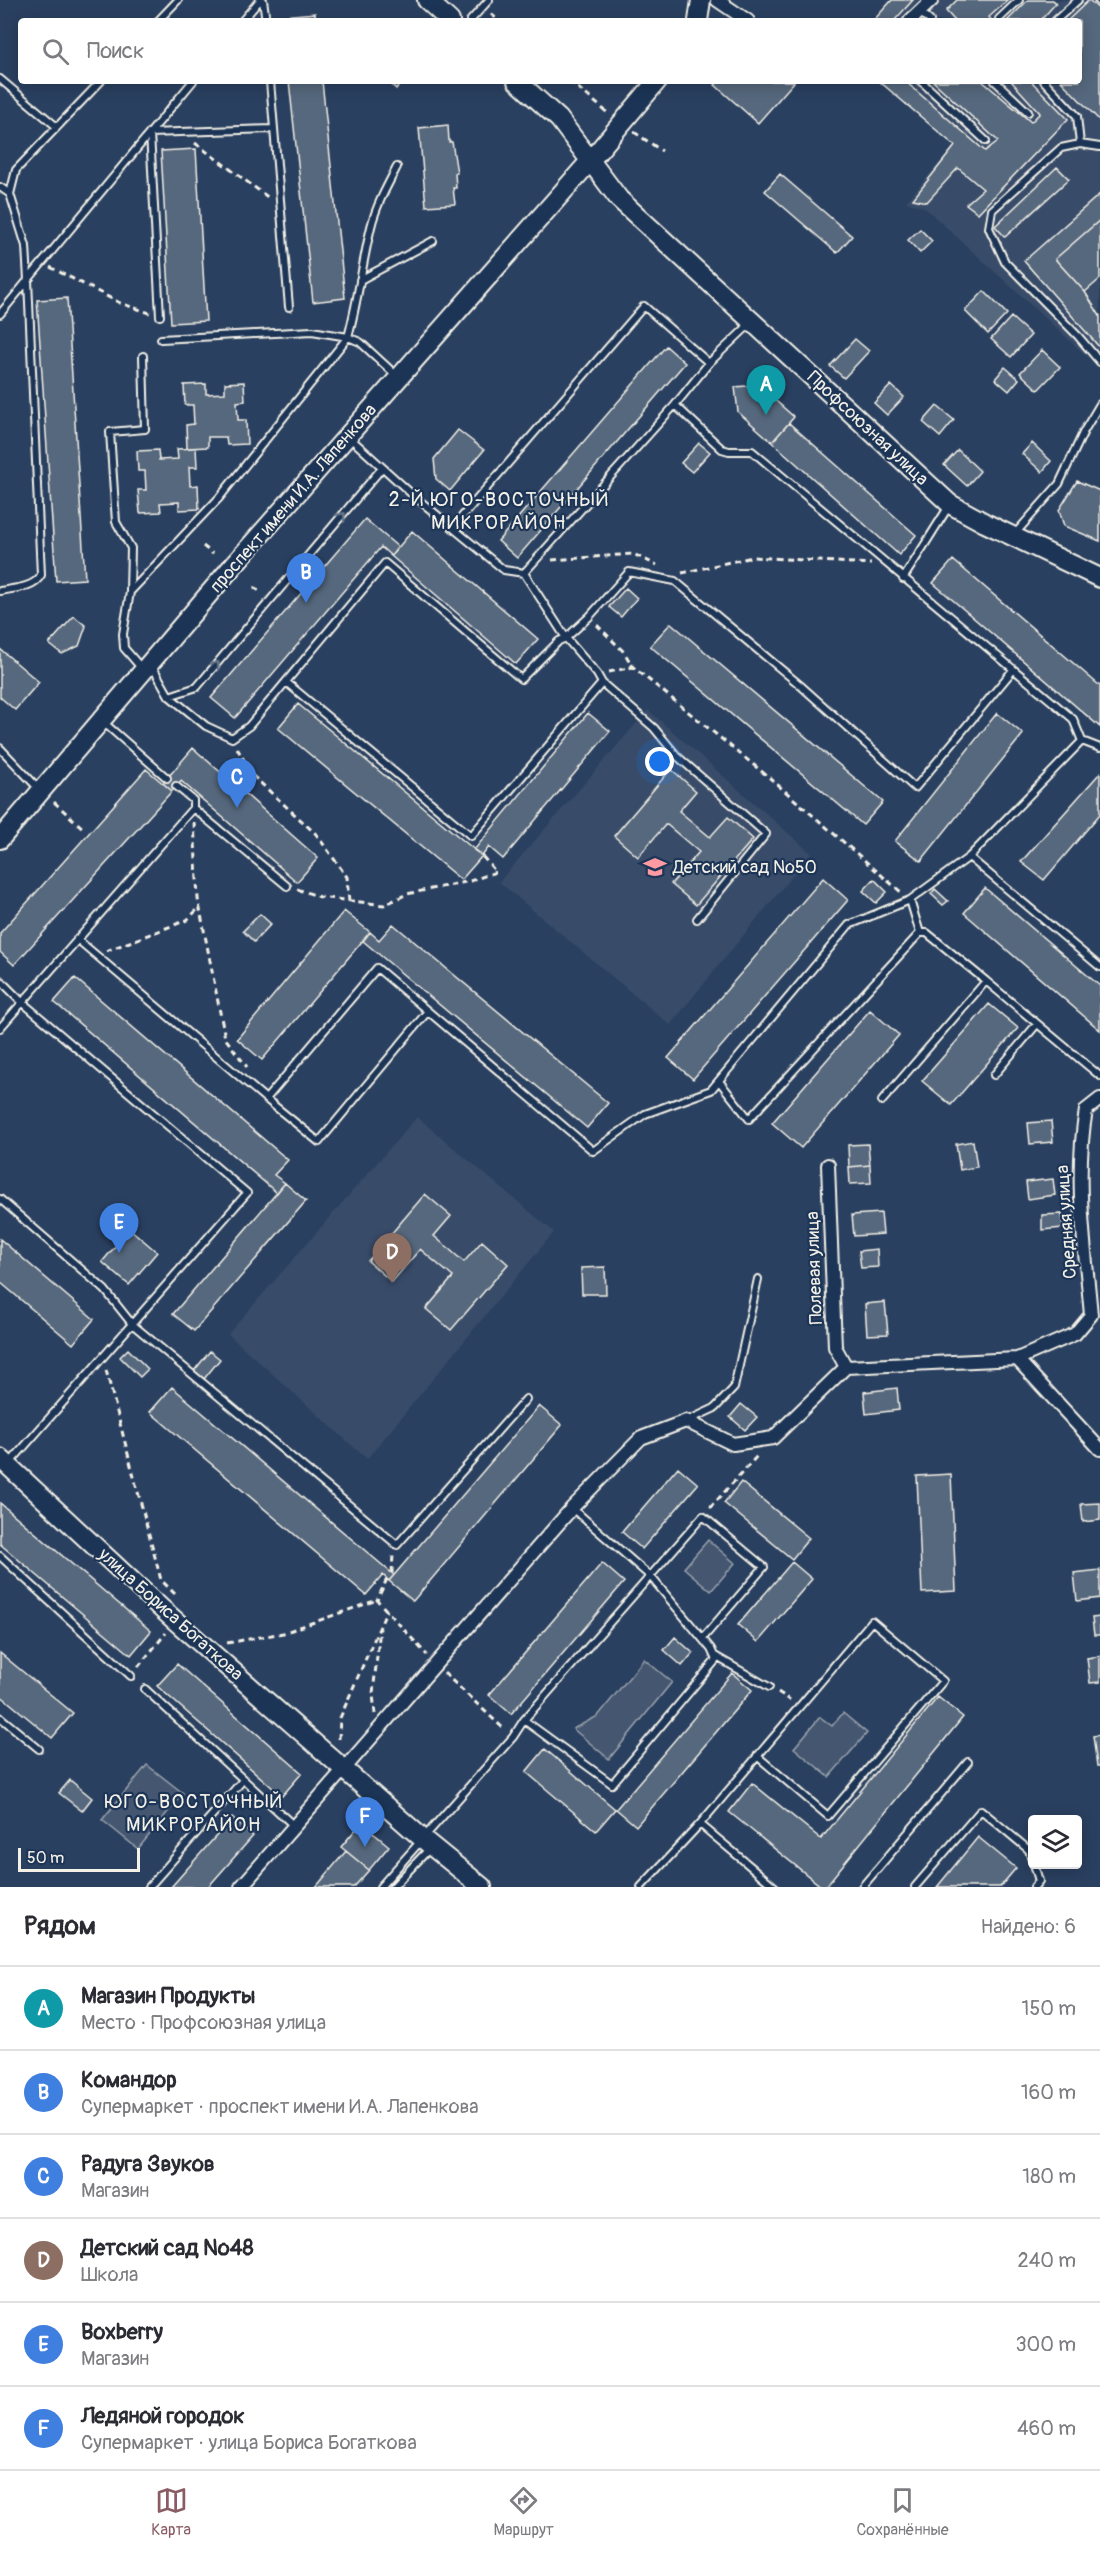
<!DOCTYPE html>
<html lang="ru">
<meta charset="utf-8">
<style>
body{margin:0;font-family:Pangolin,sans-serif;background:#f2f2f3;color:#2b2b33}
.controls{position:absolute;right:18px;bottom:18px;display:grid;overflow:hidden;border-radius:6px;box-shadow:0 3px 15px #0003}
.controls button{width:54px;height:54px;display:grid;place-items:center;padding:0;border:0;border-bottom:2px solid #e1e1e2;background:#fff;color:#2b2b33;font:30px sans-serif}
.scale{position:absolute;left:18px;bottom:15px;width:122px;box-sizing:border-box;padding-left:6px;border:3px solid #f4f1e8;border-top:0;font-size:16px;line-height:21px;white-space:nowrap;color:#f4f1e8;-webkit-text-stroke:4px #1d3557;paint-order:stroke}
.you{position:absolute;left:660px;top:762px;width:21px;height:21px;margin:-15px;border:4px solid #fff;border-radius:50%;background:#1a73e8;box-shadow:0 0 0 9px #1a73e833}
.badge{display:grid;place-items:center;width:39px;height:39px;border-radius:50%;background:#8a5d65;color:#fff;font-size:20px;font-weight:700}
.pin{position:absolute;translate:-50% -50px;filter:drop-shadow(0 2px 3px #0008)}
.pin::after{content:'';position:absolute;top:32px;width:21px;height:18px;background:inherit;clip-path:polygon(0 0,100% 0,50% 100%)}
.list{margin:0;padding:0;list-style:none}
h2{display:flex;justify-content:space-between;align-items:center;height:78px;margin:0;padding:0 24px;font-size:26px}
h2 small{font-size:20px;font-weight:400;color:#7c7c81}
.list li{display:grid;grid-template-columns:39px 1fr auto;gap:18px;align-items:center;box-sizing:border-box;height:84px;padding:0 24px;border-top:2px solid #e1e1e2}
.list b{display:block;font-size:22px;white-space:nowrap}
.list p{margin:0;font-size:20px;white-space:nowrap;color:#7c7c81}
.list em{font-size:20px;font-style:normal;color:#7c7c81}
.icon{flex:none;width:33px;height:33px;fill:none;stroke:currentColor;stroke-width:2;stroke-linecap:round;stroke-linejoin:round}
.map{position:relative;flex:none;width:1100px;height:1887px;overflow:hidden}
.search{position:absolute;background:#fff;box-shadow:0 3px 15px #0003;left:18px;right:18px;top:18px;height:66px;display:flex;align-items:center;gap:15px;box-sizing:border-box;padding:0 21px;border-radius:6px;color:#7c7c81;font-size:22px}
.sheet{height:582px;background:#fff}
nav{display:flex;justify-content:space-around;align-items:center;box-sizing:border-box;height:84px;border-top:2px solid #e1e1e2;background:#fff;font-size:16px;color:#7c7c81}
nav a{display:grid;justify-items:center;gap:3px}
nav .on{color:#8a5d65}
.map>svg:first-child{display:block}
.built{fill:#374c69}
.green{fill:#445771;stroke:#9ca4ac;stroke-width:1.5}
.building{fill:#56677d;stroke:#f4f1e8;stroke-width:1.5}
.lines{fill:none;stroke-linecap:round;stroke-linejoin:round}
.lane-casing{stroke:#f4f1e8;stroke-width:10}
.street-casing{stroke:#f4f1e8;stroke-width:16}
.secondary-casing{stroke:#f4f1e8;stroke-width:22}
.path{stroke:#f4f1e8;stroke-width:3;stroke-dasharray:6 4.5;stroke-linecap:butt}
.lane{stroke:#1d3557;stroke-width:6}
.street{stroke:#1d3557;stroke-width:12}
.secondary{stroke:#1d3557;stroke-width:18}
.oneway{stroke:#68778a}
.labels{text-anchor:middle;stroke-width:4.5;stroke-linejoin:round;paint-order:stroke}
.street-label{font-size:18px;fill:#f4f1e8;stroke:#1d3557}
.poi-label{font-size:18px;fill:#f4f1e8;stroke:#1d3557;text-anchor:start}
.neighbourhood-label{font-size:20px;letter-spacing:1.5px;fill:#f4f1e8;stroke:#1d3557}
</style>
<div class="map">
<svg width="1100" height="1887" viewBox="0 0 1100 1887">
<rect width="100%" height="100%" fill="#2a4060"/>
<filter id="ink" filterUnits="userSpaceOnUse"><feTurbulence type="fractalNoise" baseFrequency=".0167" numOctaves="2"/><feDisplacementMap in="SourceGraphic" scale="12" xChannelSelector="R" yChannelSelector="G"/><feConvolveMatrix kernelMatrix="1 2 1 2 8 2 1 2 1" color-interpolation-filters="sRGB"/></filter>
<g filter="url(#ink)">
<path class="built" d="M892 0H1100V362L1092 361 924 207 906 202 954 146 879 81H1079V21H873Z
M648 710 811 853 670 1025 499 882Z
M417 1117 554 1232 367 1459 228 1334Z"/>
<path class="green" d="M708 1540 735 1563 711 1591 684 1568Z
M644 1659 672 1682 609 1759 573 1729 598 1716Z
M843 1713 867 1733 829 1777 794 1748 820 1717 832 1726Z
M147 1765 183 1793 138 1849 102 1820Z"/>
<path class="building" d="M892 0H913L894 21H873Z
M957 0H1008L989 17 992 21H955L946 11Z
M1028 0H1053L1056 3 1040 21H1007Z
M1089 0 1100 10V121L1061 81H1079V21H1067Z
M315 13 316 21H282V16Z
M289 81H322L345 298 313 302Z
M388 81H403L396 89Z
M719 81H792L794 82 758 123 715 85Z
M879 81H905L985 151 998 141 933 81H982L1031 122 1040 113 1011 81H1031L1068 119 978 213 966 204 983 189 958 168 927 202 913 199 955 146Z
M448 125 449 142H452L457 173H455L456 188H453L455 204 426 206 419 128Z
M196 149 206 321 171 323 161 151Z
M1057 167 1069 179 1005 237 995 226Z
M780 174 852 236 837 253 765 191Z
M1100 194V220L1055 259 1085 292 1100 316V348L1024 261Z
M1100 220V279L1085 292 1055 259Z
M920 229 932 241 920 253 908 240Z
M984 291 1007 314 988 334 965 311Z
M67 298 85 579 56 581 37 300Z
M1011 317 1031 335 1011 357 991 339Z
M855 339 869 351 844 378 830 366Z
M666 346 685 363 517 558 498 541Z
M1042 350 1060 367 1038 390 1020 373Z
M1005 367 1019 379 1009 391 995 379Z
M244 382 245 401 237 402 238 420H246L247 444 227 445 226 437H208V447L187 448 186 425 194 424 193 405H185L184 385 206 384V394L225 393V383Z
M758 385 794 417 772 442 738 412 735 387Z
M891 385 904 397 887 415 874 403Z
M937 406 954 420 940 437 923 422Z
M789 423 916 535 899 555 772 442Z
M458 430 484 450 450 491 436 479 434 459Z
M699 443 710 452 692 472 681 463Z
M1032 443 1051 461 1042 472 1022 454Z
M196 448 197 467H189L190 486 198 485 199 509 179 510V502L160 503 161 512 140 513 138 490H146L145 471H138L137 451 158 450 159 460 178 459 177 449Z
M958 450 980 471 967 486 944 465Z
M1077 481 1100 491V541L1064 526 1059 510Z
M365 519 398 547 391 556 381 547 235 718 211 698Z
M412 531 538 639 516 664 391 556Z
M953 560 1100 686V727L933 583Z
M626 588 637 598 621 617 609 607Z
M74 616 86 626 79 646 62 654 49 644Z
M671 623 883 802 863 825 650 646Z
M0 649 39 682 15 710 0 697Z
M298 704 482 856 461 880 278 728Z
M588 713 610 731 503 859 489 847 482 856 474 850Z
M997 713 1023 734 921 861 895 841Z
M193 748 318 858 297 882 181 781 172 791 163 783Z
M146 769 172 791 14 965 0 952V933Z
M671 769 696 791 679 811 710 837 728 817 753 839 696 905 671 884 699 852 666 824 638 857 614 836Z
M1100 773V814L1044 880 1021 862Z
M823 878 848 900 693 1079 668 1058Z
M874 879 887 892 876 903 863 891Z
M985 888 1100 986V1030L964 913Z
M935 889 948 901 943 905 931 894Z
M344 911 370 932 262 1060 237 1039Z
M260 914 271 924 254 942 243 931Z
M393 924 608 1103 587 1128 363 941 370 932 379 940Z
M75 978 288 1160 274 1175 285 1183 277 1193 54 1002Z
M989 1004 1018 1028 951 1105 922 1081Z
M870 1010 899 1035 801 1148 772 1123Z
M1051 1121 1053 1142 1030 1144 1028 1123Z
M973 1141 977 1167 960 1170 956 1144Z
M868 1144 870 1165 849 1167 848 1145Z
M870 1165 871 1183 850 1184 849 1167Z
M1053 1179 1055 1195 1028 1199 1026 1182Z
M285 1183 306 1201 194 1331 173 1314Z
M425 1194 451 1216 434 1236 464 1262 482 1241 508 1264 451 1330 426 1309 453 1277 420 1249 392 1282 368 1261Z
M881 1213 883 1234 854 1236 852 1215Z
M1062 1214 1063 1228 1042 1230V1215Z
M130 1229 157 1252 129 1285 102 1262Z
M0 1239 94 1319 73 1344 0 1282Z
M877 1249 878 1267 861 1268 859 1251Z
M605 1267 606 1294H582L581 1268Z
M885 1302 888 1334 867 1335 865 1304Z
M128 1349 148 1369 140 1377 120 1357Z
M210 1351 220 1359 204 1379 194 1371Z
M172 1387 394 1575 389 1581 383 1575 366 1595 150 1412Z
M897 1388 899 1410 866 1414 864 1392Z
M741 1404 757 1417 745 1430 730 1417Z
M539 1406 562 1425 413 1601 389 1581Z
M678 1467 698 1484 642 1549 622 1532Z
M951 1474 956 1591 922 1593 917 1476Z
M741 1482 809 1538 792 1559 724 1503Z
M0 1503 151 1631 131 1655 0 1544Z
M1100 1503V1520L1083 1522 1081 1504Z
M792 1562 812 1579 758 1642 738 1625Z
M602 1563 624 1582 511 1714 489 1695Z
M1100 1570V1598L1077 1601 1074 1573Z
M1100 1617V1635H1094L1092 1618Z
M675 1637 693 1653 682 1666 664 1650Z
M0 1653 73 1713 52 1738 0 1695Z
M1100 1656V1682L1090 1683 1087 1658Z
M177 1664 302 1773 282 1796 157 1686Z
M732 1673 752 1690 636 1826 616 1809Z
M938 1697 963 1717 825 1887H822L729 1812 752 1783 821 1839Z
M1100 1735V1766H1097L1093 1736Z
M545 1749 615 1809 596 1831 526 1772Z
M70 1780 92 1798 82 1811 59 1793Z
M232 1818 253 1836 208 1887H171Z
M361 1823 389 1846 369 1870 341 1847Z
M978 1837 1016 1868 1000 1887H937Z
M346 1851 369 1870 354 1887H316Z"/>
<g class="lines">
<g class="lane-casing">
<path id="lane" d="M263 0 266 21
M1098 0 1100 2
M920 12 930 21
M999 19 1019 0
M158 21 178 0
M242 21 260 0
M470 21 489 0
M1055 21 1078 0
M0 79 57 127
M270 81 289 307
M921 81 986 141
M995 81 1028 112
M1044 81 1077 116 1080 144
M1100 147 1080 144 1061 148 992 210 989 228 1005 262 1078 336 1100 362
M0 187 10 194
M360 280 433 241
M0 314 28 280 26 246 10 194 16 170 101 81
M160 316 150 133 274 129
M161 339 312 331 348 337 360 342 398 377
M350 438 414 496 504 570 524 573 675 405 709 363 750 324
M453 527 644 306 709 363
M1014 535 1059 484 1084 431 1100 404
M524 573 566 638 589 617 629 572 675 581 800 685 915 788 1013 670
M903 579 949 506
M0 591C14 588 34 588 41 575L28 280 193 81
M130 591 131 548 116 522 110 432 145 429 143 356
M151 664 169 696 206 726 232 738 249 726 385 563 521 679 559 641 566 638 597 674 602 683 471 836 286 682
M143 670 124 648 123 634 130 592 219 498 348 337C358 301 362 264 371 227 376 206 387 186 397 167
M602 683 654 728 677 756 766 834 697 919
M169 696 197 687 382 468
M102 721 167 778
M1082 741 1100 748
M0 748 39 789
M176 786 193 800V808
M969 857 1100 967
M77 939 266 1099 377 968 593 1151 645 1114 711 1090 849 925 910 900 969 857 1082 741 1073 719 752 451H729L722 449 675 405
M0 980 22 1002 247 1193 9 1464
M986 981 1100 1076
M0 1028 193 808 287 886
M994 1075 1037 1024
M719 1081 749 1119 920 933 910 900
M266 1099 319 1142 428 1011
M882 1101 986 981 927 933H920
M0 1199 105 1290 132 1324 397 1545 526 1399
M687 1421 715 1408 734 1388 758 1279
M0 1556 131 1676
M715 1656 769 1687
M145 1689 293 1825
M0 1717 39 1749
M524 1720 612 1784 716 1660 711 1649 651 1577 572 1508
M700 1824 775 1887
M1034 1864 1039 1881 1034 1887
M149 1887 243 1780
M380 1887 513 1737 524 1720 703 1516 764 1567 703 1638
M393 1887 430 1848
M641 1887 700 1824 872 1621 943 1681 828 1816 757 1756
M862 1887 968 1762
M915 1887 981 1810 1029 1850 1032 1860"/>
</g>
<g class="street-casing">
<path id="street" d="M717 0 748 21
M910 21 932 0
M828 1165 835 1347 846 1367
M1017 1359 1100 1449
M241 1887 572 1508 641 1438 686 1421 733 1444 773 1438 846 1367 1017 1359 1075 1334 1091 1315C1085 1246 1074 1179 1086 1110L1100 1099"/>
</g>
<g class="secondary-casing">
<path id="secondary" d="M427 0 450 21
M698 21 701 0
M517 81 559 119 619 199 950 504 985 523 1100 578
M0 839 231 568 590 161 657 81
M0 1458 162 1609 423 1839 482 1887"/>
</g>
<path class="path" d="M491 14 499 21
M570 81 609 114
M634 132 662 151
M195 143 269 198
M50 267 120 303 150 313
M203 546 213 554
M552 560 633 554 657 565
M682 573 752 557 871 564
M254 587 262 593
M597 625 624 652 633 667 771 779 902 893
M609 672 633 667
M237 748 253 776 316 834 347 877 349 902
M54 802 85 830
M194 822 198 899 225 1038 247 1067
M297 889 320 897 384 905 407 894 470 881 496 872 482 856
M106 951 187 920 199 908
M106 1370 161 1580 175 1594
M710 1508 758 1455
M392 1573 393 1554
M387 1579 377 1600 427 1655
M227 1643 283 1633 377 1600
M138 1667 166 1633
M444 1673 505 1730
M778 1692 790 1700
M375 1714 373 1694 380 1628
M339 1739 340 1718 387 1610"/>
<use href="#lane" class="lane"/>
<use href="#street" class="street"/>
<use href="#secondary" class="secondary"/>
</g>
<defs><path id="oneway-chevron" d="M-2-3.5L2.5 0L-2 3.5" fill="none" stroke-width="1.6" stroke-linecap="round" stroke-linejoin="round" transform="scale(1.5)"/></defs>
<g class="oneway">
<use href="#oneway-chevron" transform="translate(342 516) rotate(-50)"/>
<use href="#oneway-chevron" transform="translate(216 665) rotate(-50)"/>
</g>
</g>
<defs>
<g id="school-bare" transform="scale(1.8)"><path d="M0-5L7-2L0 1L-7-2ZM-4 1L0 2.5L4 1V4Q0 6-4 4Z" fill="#ff9aa2" stroke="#1d3557" stroke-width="2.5" paint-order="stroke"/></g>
</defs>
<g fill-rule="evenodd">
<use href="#school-bare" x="655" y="867"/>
</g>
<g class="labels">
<g class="street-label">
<text transform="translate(868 428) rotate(43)" y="6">Профсоюзная улица</text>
<text transform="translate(293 498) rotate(-49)" y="6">проспект имени И.А. Лапенкова</text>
<text transform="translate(1066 1222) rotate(-94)" y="6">Средняя улица</text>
<text transform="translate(814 1268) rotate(-92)" y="6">Полевая улица</text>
<text transform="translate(171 1614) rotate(42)" y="6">улица Бориса Богаткова</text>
</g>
<g class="poi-label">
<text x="673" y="873">Детский сад №50</text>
</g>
<g class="neighbourhood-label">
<text x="499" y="506">2-Й ЮГО-ВОСТОЧНЫЙ<tspan x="499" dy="23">МИКРОРАЙОН</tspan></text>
<text x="194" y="1808">ЮГО-ВОСТОЧНЫЙ<tspan x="194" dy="23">МИКРОРАЙОН</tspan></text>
</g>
</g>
</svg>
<div class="controls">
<button><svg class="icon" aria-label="layers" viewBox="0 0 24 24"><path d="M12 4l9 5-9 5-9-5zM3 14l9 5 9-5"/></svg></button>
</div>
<div class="scale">50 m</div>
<div class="you"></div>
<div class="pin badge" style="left:766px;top:415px;background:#0f9aa8">A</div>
<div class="pin badge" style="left:306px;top:603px;background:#3f7fe0">B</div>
<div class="pin badge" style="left:237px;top:808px;background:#3f7fe0">C</div>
<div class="pin badge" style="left:392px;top:1283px;background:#8d6e63">D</div>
<div class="pin badge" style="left:119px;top:1253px;background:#3f7fe0">E</div>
<div class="pin badge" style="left:365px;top:1847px;background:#3f7fe0">F</div>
<div class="search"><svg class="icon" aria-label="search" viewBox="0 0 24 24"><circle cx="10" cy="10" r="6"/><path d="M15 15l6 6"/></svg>Поиск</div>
</div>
<section class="sheet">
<h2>Рядом<small>Найдено: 6</small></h2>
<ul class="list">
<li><span class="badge" style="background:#0f9aa8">A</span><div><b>Магазин Продукты</b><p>Место · Профсоюзная улица</p></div><em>150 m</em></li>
<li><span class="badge" style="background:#3f7fe0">B</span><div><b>Командор</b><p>Супермаркет · проспект имени И.А. Лапенкова</p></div><em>160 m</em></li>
<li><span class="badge" style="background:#3f7fe0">C</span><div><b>Радуга Звуков</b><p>Магазин</p></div><em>180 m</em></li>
<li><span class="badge" style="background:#8d6e63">D</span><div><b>Детский сад №48</b><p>Школа</p></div><em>240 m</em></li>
<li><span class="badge" style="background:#3f7fe0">E</span><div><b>Boxberry</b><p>Магазин</p></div><em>300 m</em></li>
<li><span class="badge" style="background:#3f7fe0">F</span><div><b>Ледяной городок</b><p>Супермаркет · улица Бориса Богаткова</p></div><em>460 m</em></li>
</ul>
</section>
<nav>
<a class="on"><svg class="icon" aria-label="map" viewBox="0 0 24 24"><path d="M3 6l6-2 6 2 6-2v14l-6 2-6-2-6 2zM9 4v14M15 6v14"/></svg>Карта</a>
<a><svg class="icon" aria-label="directions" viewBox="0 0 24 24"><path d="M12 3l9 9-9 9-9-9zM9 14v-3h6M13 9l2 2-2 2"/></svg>Маршрут</a>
<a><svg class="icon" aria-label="saved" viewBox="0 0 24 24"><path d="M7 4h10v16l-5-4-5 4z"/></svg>Сохранённые</a>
</nav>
